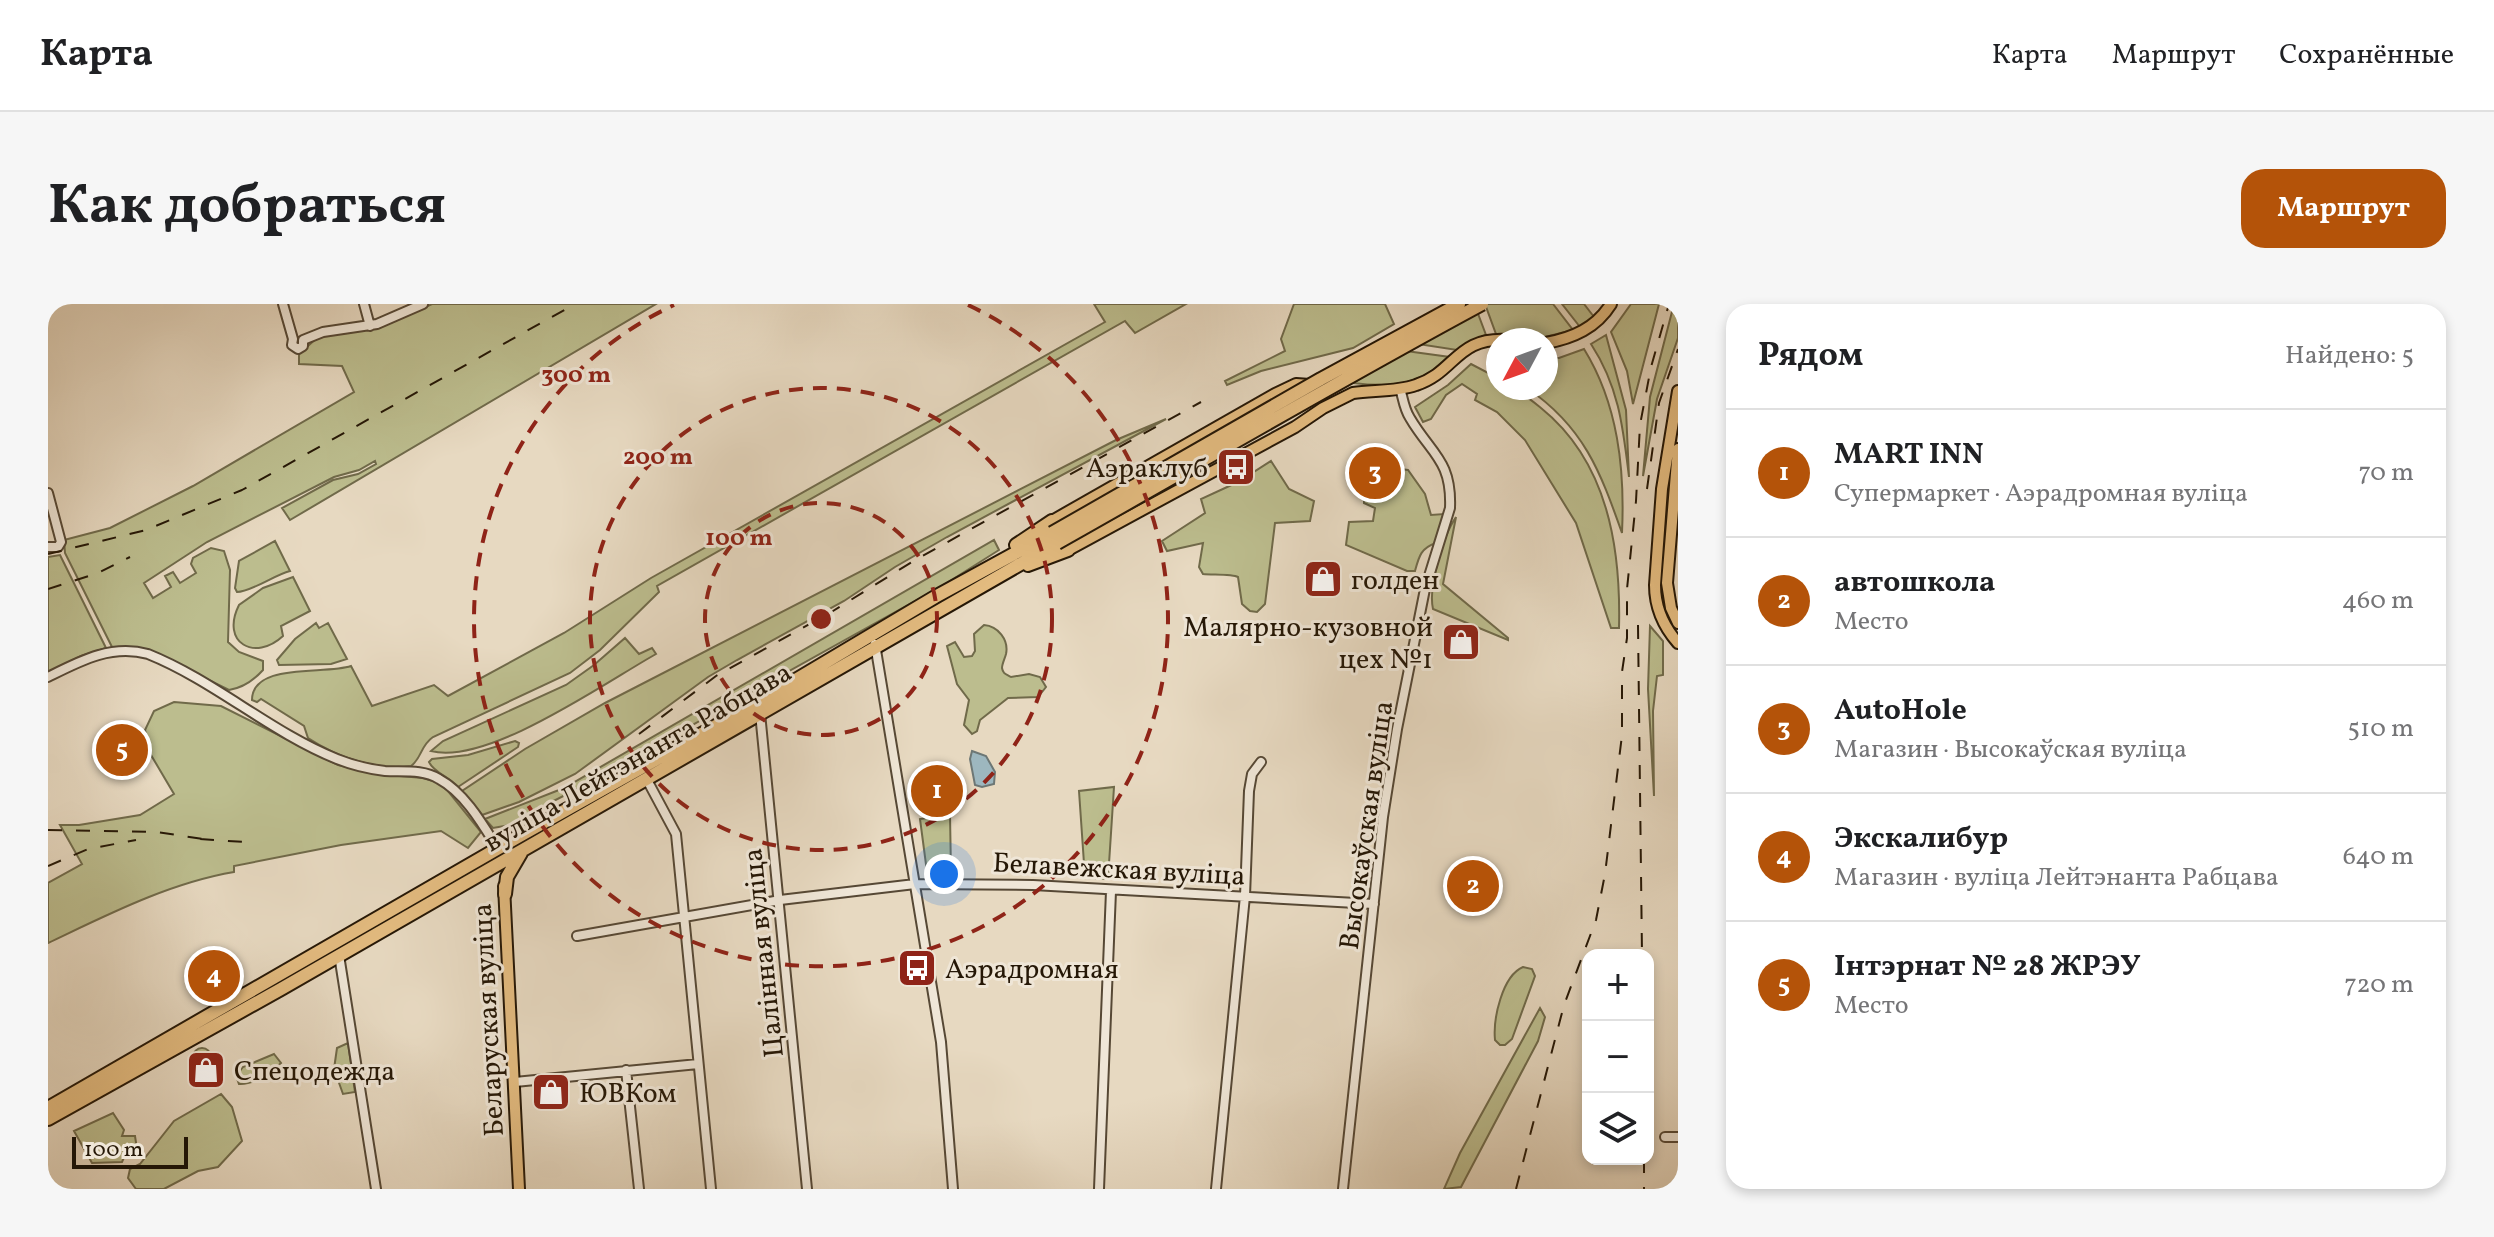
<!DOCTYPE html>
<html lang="ru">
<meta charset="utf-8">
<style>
body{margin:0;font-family:Vollkorn,serif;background:#f6f6f6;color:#202124}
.controls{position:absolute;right:24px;bottom:24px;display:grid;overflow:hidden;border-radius:16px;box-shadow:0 4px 12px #0003}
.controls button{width:72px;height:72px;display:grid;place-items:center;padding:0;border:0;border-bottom:2px solid #e0e0e0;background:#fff;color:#202124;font:40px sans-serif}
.compass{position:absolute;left:1438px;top:24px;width:72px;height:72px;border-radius:50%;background:#fff;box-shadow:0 4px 12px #0003;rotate:229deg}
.scale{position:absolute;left:24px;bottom:20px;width:116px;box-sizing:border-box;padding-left:8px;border:4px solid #251706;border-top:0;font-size:22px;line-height:28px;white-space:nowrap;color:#251706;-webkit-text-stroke:6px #efe6d7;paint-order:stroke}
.you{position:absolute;left:896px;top:570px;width:28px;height:28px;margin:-20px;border:6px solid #fff;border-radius:50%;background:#1a73e8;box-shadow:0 0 0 12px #1a73e833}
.badge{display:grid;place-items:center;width:52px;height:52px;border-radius:50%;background:#b45309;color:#fff;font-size:26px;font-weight:700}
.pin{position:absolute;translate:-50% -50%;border:4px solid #fff;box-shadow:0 2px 8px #0006}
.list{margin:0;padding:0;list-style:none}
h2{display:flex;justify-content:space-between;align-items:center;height:104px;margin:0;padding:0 32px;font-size:34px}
h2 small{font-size:26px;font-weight:400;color:#757577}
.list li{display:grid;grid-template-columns:52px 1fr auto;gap:24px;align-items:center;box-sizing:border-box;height:128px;padding:0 32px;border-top:2px solid #e0e0e0}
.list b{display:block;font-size:30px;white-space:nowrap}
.list p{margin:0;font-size:26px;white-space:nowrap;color:#757577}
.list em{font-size:26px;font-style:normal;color:#757577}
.icon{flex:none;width:44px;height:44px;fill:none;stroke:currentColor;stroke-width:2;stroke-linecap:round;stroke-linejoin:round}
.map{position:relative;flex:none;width:1630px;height:885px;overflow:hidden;border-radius:24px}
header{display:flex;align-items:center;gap:48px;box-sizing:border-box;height:112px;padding:0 40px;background:#fff;border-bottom:2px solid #e0e0e0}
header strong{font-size:38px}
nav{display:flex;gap:44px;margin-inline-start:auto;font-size:28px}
.intro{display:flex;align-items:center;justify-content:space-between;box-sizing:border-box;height:192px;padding:0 48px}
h1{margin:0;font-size:56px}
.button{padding:20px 36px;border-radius:24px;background:#b45309;color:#fff;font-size:28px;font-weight:700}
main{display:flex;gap:48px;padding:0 48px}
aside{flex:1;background:#fff;border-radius:24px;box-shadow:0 4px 12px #0003}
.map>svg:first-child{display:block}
.green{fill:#bcbd8e;stroke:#706a4a;stroke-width:2}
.water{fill:#9db7bf;stroke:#6d7775;stroke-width:2}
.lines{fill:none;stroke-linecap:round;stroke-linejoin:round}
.minor-casing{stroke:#564835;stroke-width:12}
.major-casing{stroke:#251706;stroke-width:14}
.highway-casing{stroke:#251706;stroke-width:16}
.minor{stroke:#efe6d7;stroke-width:8}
.major{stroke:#e4bc80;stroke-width:10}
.highway{stroke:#e4bc80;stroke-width:12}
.rail{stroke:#251706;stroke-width:2;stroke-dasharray:14 14;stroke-linecap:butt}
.highway-bridge-casing{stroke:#251706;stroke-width:16;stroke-linecap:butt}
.highway-bridge{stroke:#e4bc80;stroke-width:12}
.ring{fill:none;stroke:#8f2418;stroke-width:4;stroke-dasharray:14 10}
.labels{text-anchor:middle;stroke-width:6;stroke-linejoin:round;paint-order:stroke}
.poi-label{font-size:28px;fill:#251706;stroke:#efe6d7;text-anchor:start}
.street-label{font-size:28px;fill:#251706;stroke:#efe6d7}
.centre{fill:#8f2418;stroke:#efe6d7;stroke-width:4}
.ring-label{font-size:24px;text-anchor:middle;font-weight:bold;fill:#8f2418;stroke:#efe6d7;stroke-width:6;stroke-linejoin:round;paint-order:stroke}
</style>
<header>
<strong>Карта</strong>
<nav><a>Карта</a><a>Маршрут</a><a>Сохранённые</a></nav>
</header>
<div class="intro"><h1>Как добраться</h1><a class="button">Маршрут</a></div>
<main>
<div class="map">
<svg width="1630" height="885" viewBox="0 0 1630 885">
<rect width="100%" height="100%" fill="#e7d9c1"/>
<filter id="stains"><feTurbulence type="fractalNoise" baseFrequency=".0025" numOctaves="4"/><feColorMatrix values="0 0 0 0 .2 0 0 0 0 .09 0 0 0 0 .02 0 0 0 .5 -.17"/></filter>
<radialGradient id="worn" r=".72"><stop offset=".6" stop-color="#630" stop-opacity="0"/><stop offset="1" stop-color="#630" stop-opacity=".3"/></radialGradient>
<path class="green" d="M384 0H608L242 216 234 204 285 176 310 170 328 160 327 157 311 166 286 173 159 238 96 279 105 294 123 283 117 272 125 268 132 279 148 269 143 260 145 254 163 244 176 247 182 266 180 338 191 348 215 357V366C206 376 194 384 181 386L100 346 64 343 17 249 16 236 62 224 145 182 306 88 294 62 251 60V50L270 33 331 24Z
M1046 0H1138L1087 29 1077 17 609 282 611 288 552 346 522 369 385 433C372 442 374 454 363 462 328 467 289 453 260 434L256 422 213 395 209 398 204 396C204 358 277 371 303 362L324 402 386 381 400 392 516 329 603 274 1057 18Z
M1246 0H1337L1346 20 1305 44 1213 67 1179 81 1177 77 1237 47 1233 35Z
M1437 0H1505L1525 26 1497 33 1448 30Z
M1514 0H1536L1546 13 1532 23Z
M1583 0H1611L1585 100 1579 67 1563 28Z
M1626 0H1630V34L1609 95 1595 172 1602 93Z
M1429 7 1438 31 1421 38 1409 46 1370 40Z
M1558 31 1578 106 1581 173C1575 123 1571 83 1543 40Z
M1536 45C1570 100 1577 165 1574 229 1552 167 1536 123 1479 84H1498V54H1511Z
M1358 47 1402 53C1372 81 1345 84 1305 79Z
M1423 60 1450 74V84C1469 84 1478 92 1493 104 1560 158 1573 244 1571 324H1563L1528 219 1477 136 1449 108 1427 96 1429 90 1414 80 1398 91 1383 115 1375 118 1367 103 1400 81Z
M1118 115 899 233 847 263 796 297 689 356 660 373 527 470 471 498 434 511 414 487 477 445 557 399 1068 136Z
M1223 157 1241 185 1266 197 1262 217 1227 219 1217 300 1209 308 1202 307 1194 300 1190 273C1184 270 1164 271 1155 270L1151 263 1155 239 1119 247 1114 237 1157 209 1153 195 1190 178Z
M1344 164 1360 166 1377 190 1383 211 1396 210 1388 239C1373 244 1371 252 1367 267H1359L1298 241 1301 218 1325 217 1327 204 1316 199V185L1338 181Z
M1408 213 1395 280 1460 334V336L1385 305C1380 283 1395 232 1408 213Z
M946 236 951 246 894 282 533 483 474 513 468 520 445 524 437 515 516 484Z
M227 237 242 267C226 271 203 288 189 288L187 284 191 257Z
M12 251 58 344 33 352 0 368V253Z
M245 273 262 307 233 322 235 332C207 358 172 339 191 301L215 284Z
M268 319 271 324 280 319 299 355 283 360 231 361 229 356 247 335Z
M936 321C950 322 961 336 958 350 957 354 954 360 954 364 955 370 958 370 963 373L981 370 992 373 998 383 990 393 960 394 932 416 929 427 924 430 916 421 921 396 909 380 899 342 907 338 916 353 924 352 927 347 926 330Z
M1602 322 1615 337V371L1609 372 1605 407 1606 492 1600 385Z
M577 334 591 350 604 344 608 350C558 378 439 462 383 447L395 437 518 381 546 361Z
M126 398 173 402 290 461 329 470 375 474 389 478 400 487 433 528 420 544 393 527 293 541 186 562V568C121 579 59 611 0 639V579L34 560 12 521H31L92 511 126 490 103 451 97 426 106 407Z
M467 437 471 439 470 443 410 483C402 473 386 469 381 458L384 455 420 451Z
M1066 483 1060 575 1037 574 1031 487Z
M902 511 903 568H879L872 515Z
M1475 663 1484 665 1487 672 1464 735 1457 741H1452L1447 736C1445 715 1454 672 1475 663Z
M1492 704 1497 713 1490 737 1413 883 1396 885 1412 849Z
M300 739 307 788 295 790 286 765 289 744Z
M145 753a9 9 0 1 1 18 0a9 9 0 1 1-18 0Z
M226 750 233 759C224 769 205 781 191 780L188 772 195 763Z
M173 790 184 803 194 837 170 863 150 867 116 885H88L80 874 82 865 92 860 126 817Z
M65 809 76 826 74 832H87L89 845 78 849 74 858 44 859 26 827Z"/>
<path class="water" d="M924 447 938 452 947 468 946 480 934 483 927 481 922 455Z"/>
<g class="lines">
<g class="minor-casing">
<path id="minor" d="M235 0 245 35 244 41 250 45 255 42V36L275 28 329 20 375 0
M316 0 322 22
M0 189 13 238 10 243H0
M827 340 893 738 905 885
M0 373C32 357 63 340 100 350 167 377 222 428 289 455 304 461 320 465 337 467 355 468 375 465 391 475 417 489 435 521 450 545
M712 409 759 885
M598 474 628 530 663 885
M529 632 732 596 867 580 985 581 1326 600
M291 651 328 885
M578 766 591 885
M467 778 650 760
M1617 833H1630
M1051 885 1063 587
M1168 885 1197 592 1201 487 1204 470 1213 458
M1295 885 1335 513 1349 425 1377 285 1402 204C1404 156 1383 150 1362 114 1356 105 1355 94 1352 84"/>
</g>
<g class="major-casing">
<path id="major" d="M1498 39C1525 34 1548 24 1563 0
M1630 87 1614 185 1607 281C1607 304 1615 322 1630 339
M1630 145 1619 279 1623 304 1630 319
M1004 217 1227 90 1248 80 1262 81
M1020 246 1247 123 1275 104 1305 89C1325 86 1348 88 1368 81 1408 68 1408 32 1461 36
M456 582 471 885"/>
</g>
<g class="highway-casing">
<path id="highway" d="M968 241 1004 217
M980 261 1020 246
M457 590 459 573 473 549
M0 804 475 530 709 399 887 293 1004 229
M0 815 233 685 1009 239"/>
</g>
<use href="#minor" class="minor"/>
<use href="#major" class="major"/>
<use href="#highway" class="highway"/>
<path class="rail" d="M1599 185 1611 99 1630 45
M0 250 98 226 194 186 527 0
M0 285 50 269 82 253
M1590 321 1594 651
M591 430 668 372 785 307 867 256 1153 98
M0 526 109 528 161 536
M152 535 196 538
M0 562 40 545 88 536
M1596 855V885
M1468 885 1516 701 1548 616 1557 570 1574 431V368L1579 334V285L1588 197 1592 121 1603 63 1621 0"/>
<g class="highway-bridge-casing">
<path id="highway-bridge" d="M1004 229 1273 75 1411 0
M1009 239C1151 159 1291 77 1434 0"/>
</g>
<use href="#highway-bridge" class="highway-bridge"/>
</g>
<g class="ring">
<circle cx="773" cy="315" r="116"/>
<circle cx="773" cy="315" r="231"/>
<path d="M920 1A347 347 0 1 1 626 1"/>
</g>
<defs>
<g id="bus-square" transform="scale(2)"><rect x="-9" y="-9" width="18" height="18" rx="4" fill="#8f2418" stroke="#efe6d7"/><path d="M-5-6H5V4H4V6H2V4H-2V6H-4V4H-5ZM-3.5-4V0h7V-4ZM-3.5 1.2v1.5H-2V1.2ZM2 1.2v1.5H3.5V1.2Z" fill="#fff"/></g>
<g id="shop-square" transform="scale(2)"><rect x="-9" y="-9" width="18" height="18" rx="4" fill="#8f2418" stroke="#efe6d7"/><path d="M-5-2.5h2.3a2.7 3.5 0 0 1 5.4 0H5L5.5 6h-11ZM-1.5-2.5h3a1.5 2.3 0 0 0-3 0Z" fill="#fff"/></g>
</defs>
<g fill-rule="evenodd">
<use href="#bus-square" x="1188" y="163"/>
<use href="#shop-square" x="1275" y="275"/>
<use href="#shop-square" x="1413" y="338"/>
<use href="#bus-square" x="869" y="664"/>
<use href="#shop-square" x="158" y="766"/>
<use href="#shop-square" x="503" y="788"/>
</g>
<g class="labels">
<g class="poi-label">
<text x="1160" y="173" text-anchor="end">Аэраклуб</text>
<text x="1303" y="285">голден</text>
<text x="1385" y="332" text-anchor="end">Малярно-кузовной<tspan x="1385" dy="32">цех №1</tspan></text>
<text x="897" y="674">Аэрадромная</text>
<text x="186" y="776">Спецодежда</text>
<text x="531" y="798">ЮВКом</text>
</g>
<g class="street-label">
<text transform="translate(589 452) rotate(-30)" y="10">вуліца Лейтэнанта Рабцава</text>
<text transform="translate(1317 521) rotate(-82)" y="10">Высокаўская вуліца</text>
<text transform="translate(1071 564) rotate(3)" y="10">Белавежская вуліца</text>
<text transform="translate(714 649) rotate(-96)" y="10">Цалінная вуліца</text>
<text transform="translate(439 716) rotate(-93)" y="10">Беларуская вуліца</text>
</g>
</g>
<circle cx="773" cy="315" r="12" class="centre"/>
<g class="ring-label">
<text x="528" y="78">300 m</text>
<text x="610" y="160">200 m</text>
<text x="691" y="241">100 m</text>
</g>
<rect width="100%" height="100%" filter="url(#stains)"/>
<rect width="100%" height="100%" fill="url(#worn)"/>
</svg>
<div class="controls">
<button>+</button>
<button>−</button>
<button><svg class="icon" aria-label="layers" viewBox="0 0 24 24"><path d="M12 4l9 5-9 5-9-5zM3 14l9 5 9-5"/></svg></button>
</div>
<svg class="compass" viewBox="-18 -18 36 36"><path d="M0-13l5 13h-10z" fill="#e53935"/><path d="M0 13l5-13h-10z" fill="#757577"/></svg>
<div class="scale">100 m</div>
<div class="you"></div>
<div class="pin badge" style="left:889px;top:487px">1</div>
<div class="pin badge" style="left:1425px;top:582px">2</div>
<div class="pin badge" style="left:1327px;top:169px">3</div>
<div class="pin badge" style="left:166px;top:672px">4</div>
<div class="pin badge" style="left:74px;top:446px">5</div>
</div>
<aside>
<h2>Рядом<small>Найдено: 5</small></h2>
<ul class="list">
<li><span class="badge">1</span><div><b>MART INN</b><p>Супермаркет · Аэрадромная вуліца</p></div><em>70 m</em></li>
<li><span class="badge">2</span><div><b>автошкола</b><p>Место</p></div><em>460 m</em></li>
<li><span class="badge">3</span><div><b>AutoHole</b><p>Магазин · Высокаўская вуліца</p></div><em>510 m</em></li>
<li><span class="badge">4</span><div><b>Экскалибур</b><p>Магазин · вуліца Лейтэнанта Рабцава</p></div><em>640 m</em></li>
<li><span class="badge">5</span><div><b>Інтэрнат № 28 ЖРЭУ</b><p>Место</p></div><em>720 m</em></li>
</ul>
</aside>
</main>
